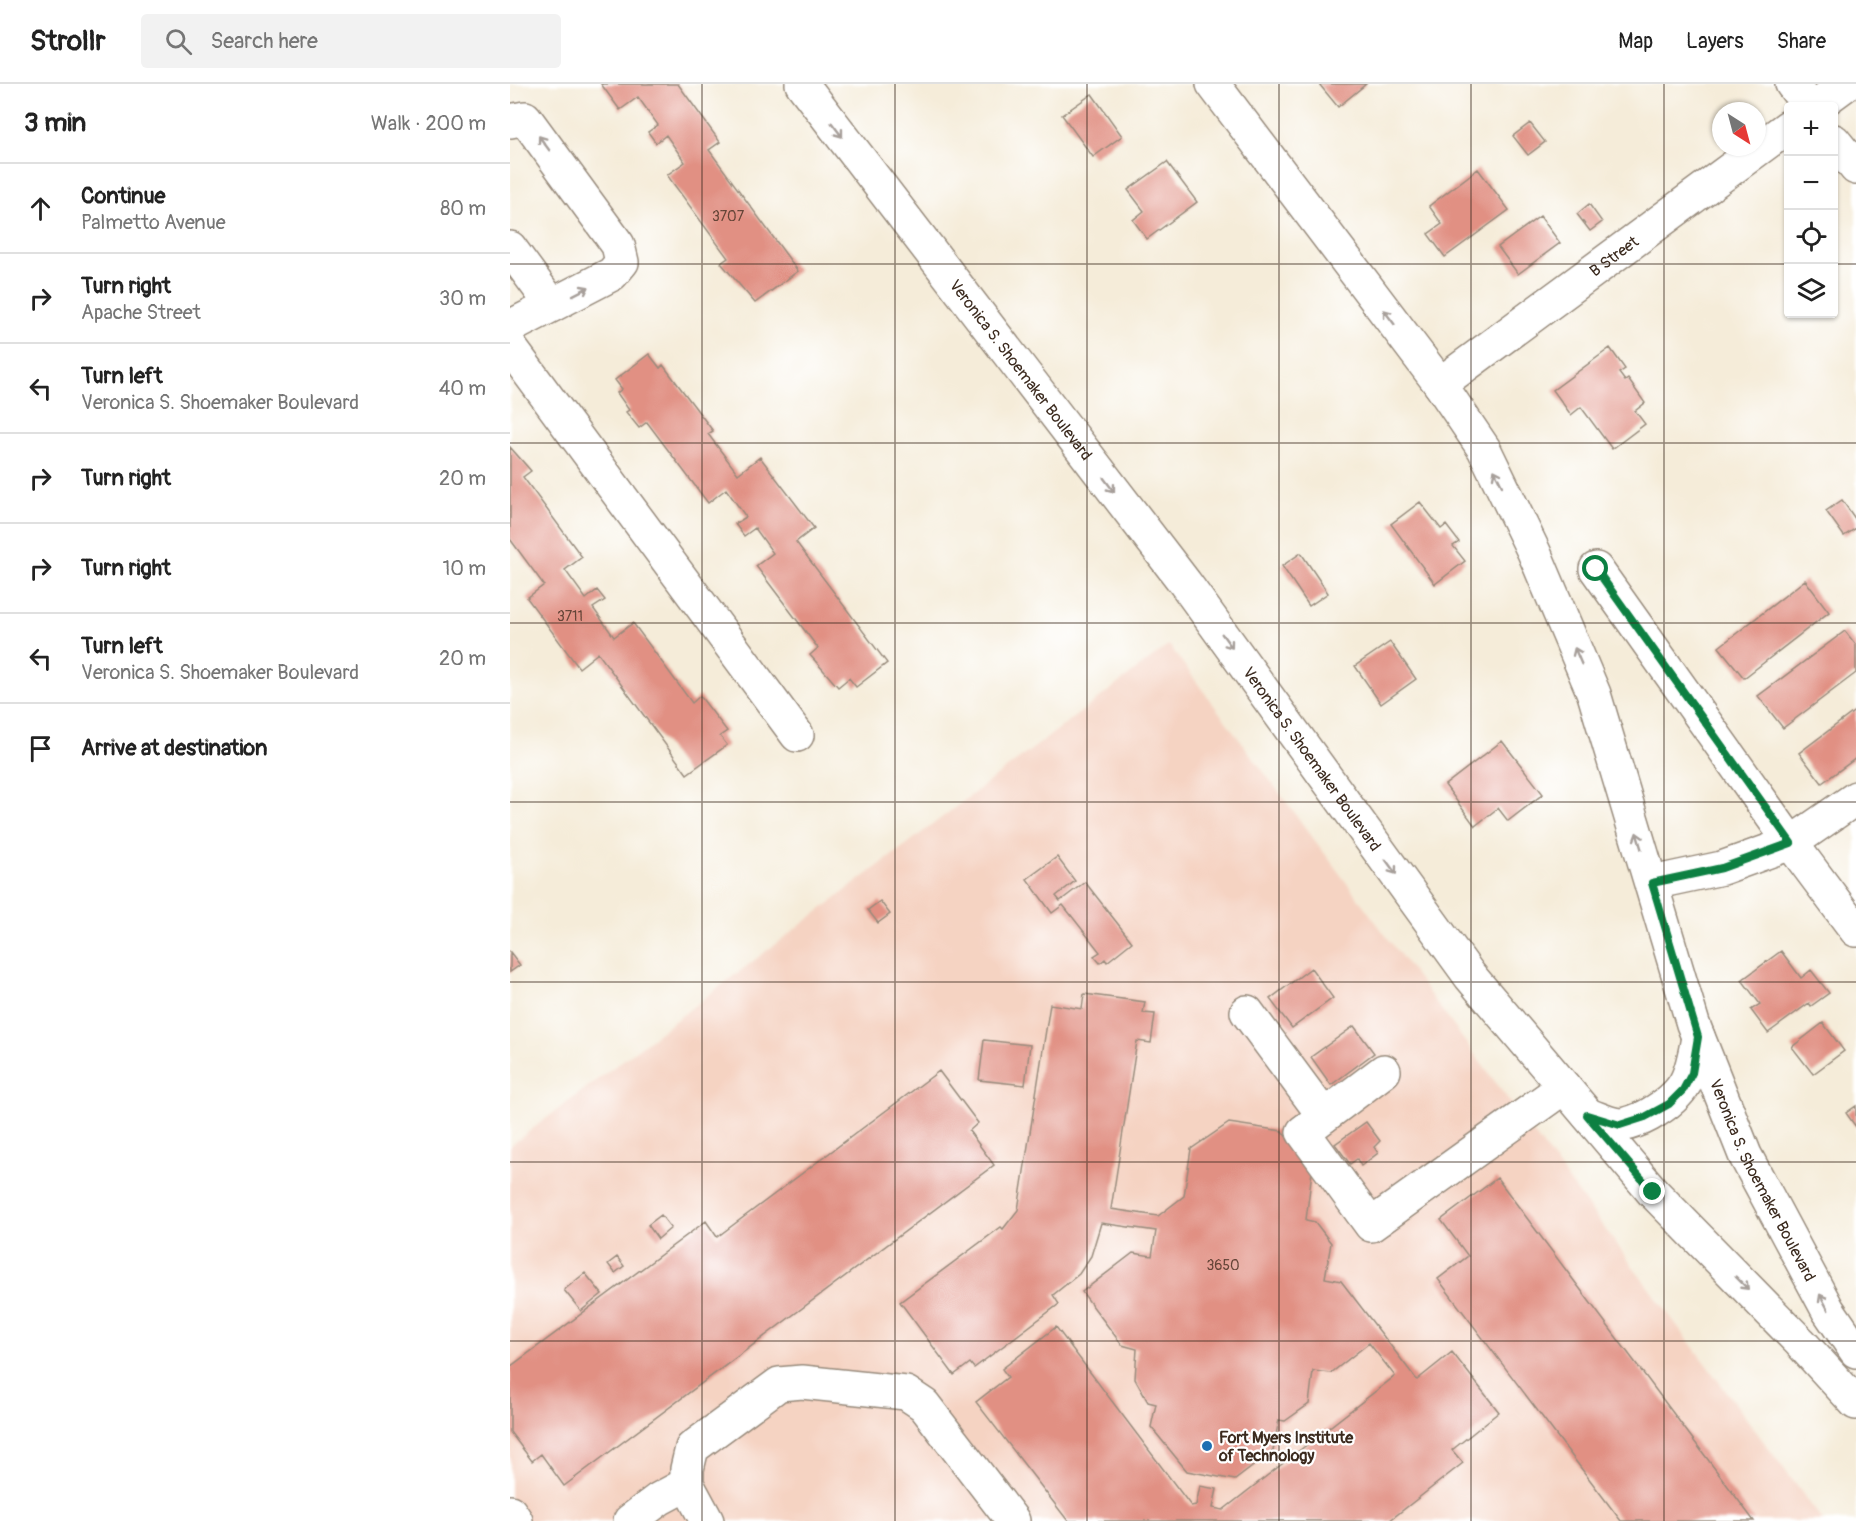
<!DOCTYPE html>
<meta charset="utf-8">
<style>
body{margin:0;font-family:Pangolin,sans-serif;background:#f2f2f2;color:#222}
.controls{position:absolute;right:18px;top:18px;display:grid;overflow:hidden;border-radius:6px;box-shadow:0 2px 4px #0004}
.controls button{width:54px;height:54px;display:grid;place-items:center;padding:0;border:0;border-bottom:2px solid #e0e0e0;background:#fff;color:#222;font:30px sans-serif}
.compass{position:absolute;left:1202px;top:18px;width:54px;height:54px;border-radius:50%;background:#fff;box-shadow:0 2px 4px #0004;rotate:144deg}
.stop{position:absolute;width:18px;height:18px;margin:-14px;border:4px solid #0b8043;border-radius:50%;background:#fff}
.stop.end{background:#0b8043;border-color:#fff;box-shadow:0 2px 6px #0008}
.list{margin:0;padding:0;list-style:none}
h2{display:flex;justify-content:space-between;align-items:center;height:78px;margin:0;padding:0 24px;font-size:26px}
h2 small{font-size:20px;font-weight:400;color:#767676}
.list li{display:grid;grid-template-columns:39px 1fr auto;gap:18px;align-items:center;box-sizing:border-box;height:90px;padding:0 24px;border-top:2px solid #e0e0e0}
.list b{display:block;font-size:22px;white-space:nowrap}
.list p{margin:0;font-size:20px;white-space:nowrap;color:#767676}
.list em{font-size:20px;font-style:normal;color:#767676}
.icon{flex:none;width:33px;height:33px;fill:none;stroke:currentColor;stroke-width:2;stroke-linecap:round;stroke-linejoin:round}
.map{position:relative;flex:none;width:1346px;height:1437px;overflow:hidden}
header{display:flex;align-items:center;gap:36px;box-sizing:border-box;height:84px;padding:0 30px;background:#fff;border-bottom:2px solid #e0e0e0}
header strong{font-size:28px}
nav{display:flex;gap:33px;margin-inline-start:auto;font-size:21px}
.search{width:420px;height:54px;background:#f2f2f2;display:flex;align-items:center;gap:15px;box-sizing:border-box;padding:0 21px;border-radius:6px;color:#767676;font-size:22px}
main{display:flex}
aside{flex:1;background:#fff}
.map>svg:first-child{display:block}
.built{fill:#f5d3c2}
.building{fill:#e19083}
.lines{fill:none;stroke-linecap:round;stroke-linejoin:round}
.minor-casing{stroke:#988b7c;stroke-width:36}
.minor{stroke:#fff;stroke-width:33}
.oneway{stroke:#a79f9a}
.route{stroke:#0b8043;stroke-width:8}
.grid{fill:none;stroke:#3b2a1e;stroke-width:1.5;stroke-opacity:0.55}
.poi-dot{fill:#1f6fb2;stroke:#fff;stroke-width:2}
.labels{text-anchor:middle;stroke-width:4.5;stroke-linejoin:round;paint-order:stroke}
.number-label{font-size:14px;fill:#644437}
.street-label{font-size:16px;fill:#3b2a1e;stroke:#fff}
.poi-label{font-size:16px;font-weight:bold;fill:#3b2a1e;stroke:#fff;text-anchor:start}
</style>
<header>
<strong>Strollr</strong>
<div class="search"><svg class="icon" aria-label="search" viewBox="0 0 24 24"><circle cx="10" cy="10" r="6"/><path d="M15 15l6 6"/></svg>Search here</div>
<nav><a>Map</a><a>Layers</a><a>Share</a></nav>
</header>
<main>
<aside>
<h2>3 min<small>Walk · 200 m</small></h2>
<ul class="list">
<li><svg class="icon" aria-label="ahead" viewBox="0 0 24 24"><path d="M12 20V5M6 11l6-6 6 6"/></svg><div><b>Continue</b><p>Palmetto Avenue</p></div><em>80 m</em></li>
<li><svg class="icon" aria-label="right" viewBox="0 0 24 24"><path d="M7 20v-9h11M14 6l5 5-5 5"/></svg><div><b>Turn right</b><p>Apache Street</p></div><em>30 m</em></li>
<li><svg class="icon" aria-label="left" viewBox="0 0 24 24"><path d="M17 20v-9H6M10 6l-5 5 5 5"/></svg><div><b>Turn left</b><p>Veronica S. Shoemaker Boulevard</p></div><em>40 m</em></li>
<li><svg class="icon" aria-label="right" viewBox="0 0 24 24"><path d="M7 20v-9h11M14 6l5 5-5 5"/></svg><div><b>Turn right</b></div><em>20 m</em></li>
<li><svg class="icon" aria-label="right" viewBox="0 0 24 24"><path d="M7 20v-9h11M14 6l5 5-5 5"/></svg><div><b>Turn right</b></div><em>10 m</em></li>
<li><svg class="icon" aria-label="left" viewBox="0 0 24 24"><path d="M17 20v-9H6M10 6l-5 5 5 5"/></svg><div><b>Turn left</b><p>Veronica S. Shoemaker Boulevard</p></div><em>20 m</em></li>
<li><svg class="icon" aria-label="arrive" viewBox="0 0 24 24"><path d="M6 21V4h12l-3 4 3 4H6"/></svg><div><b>Arrive at destination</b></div></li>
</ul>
</aside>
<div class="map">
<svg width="1346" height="1437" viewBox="0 0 1346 1437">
<rect width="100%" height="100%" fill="#fff"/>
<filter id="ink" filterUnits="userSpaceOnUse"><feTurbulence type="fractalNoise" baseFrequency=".0167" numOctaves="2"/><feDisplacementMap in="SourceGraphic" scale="12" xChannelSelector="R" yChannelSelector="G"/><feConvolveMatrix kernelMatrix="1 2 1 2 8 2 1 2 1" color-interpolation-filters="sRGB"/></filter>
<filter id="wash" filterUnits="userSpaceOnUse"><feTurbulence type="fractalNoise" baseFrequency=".008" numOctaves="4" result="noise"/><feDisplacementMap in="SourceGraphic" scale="24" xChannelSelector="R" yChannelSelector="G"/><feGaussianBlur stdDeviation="1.35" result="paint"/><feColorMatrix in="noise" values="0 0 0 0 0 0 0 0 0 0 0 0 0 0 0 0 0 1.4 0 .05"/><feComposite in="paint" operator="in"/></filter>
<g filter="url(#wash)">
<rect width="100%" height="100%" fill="#f5ecd9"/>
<path class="built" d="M659 561 1313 1437H0V1062Z"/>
<g id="blocks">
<path class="building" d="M91 0H168L210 58 199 66 288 187 245 219 211 179 218 174 157 91 175 78 156 51 146 59 138 48 148 41 128 13 110 26Z
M809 0H856L828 23Z
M582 10 612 52 583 73 552 31Z
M1020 39 1035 58 1018 71 1003 52Z
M657 78 687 118 637 155 623 136 634 127 618 106Z
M968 85 999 126 935 173 918 150 932 140 919 122Z
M1079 120 1092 138 1080 147 1067 130Z
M1030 132 1050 159 1008 190 988 163Z
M1100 264 1115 285 1109 289 1115 297 1118 295 1135 319 1125 327 1135 340 1102 365 1071 323 1061 331 1043 306Z
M139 270 150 284 153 281 203 347 198 350 228 390 250 373 304 444 286 458 377 579 346 603 339 594 328 603 300 571 308 564 246 482 263 469 245 444 234 452 225 440 236 433 216 405 198 419 137 338 129 344 116 328 119 326 107 309 112 305 105 296Z
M0 363 21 387 13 393 72 473 55 486 76 515 87 506 95 516 83 524 104 553 123 539 182 619 190 612 217 647 210 652 217 661 177 690 88 569 69 584 17 514 34 501 0 455Z
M1332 416 1346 436V444L1334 452 1316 427Z
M910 418 931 445 936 441 949 458 943 462 955 477 925 500 881 440Z
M791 469 818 509 799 522 772 482Z
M1295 496 1319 528 1234 594 1209 563Z
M1335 547 1346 561V589L1273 644 1248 612Z
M880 558 906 595 871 620 845 582Z
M1346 626V674L1312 699 1289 669Z
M992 657 1033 710 998 737 988 724 965 742 935 701Z
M547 773 565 797 546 812 550 817 575 798 622 858 597 878 595 875 590 879 584 872 590 868 553 821 542 829 517 795Z
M370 817 380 830 368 839 358 826Z
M1271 867 1291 894 1301 886 1319 909 1301 922 1299 919 1258 949 1241 926 1250 920 1232 896Z
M0 868 10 881 0 888Z
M801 884 823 914 782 944 760 915Z
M574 910 635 918 633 929 645 930 641 959 627 957 601 1125 648 1132 674 1112 681 1065 719 1039 772 1047 802 1087 796 1136 805 1138 821 1159 815 1194 831 1197 907 1296 942 1268 989 1328 942 1366 953 1379 879 1437H558L466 1318 498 1293 492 1285 546 1243 681 1422 686 1421 690 1402 707 1405 703 1424 713 1426 885 1292 859 1259 821 1289 803 1287 799 1320 775 1337 769 1336 763 1367 725 1396 677 1387 641 1343 646 1320 638 1318 625 1295 627 1265 612 1261 572 1208 623 1169 642 1172 646 1147 591 1139 581 1172 569 1190 543 1211 549 1220 464 1284 460 1279 444 1291 390 1218 491 1143 493 1145 508 1126 540 920 572 925Z
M1313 939 1334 967 1303 990 1282 963Z
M844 942 864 969 821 1001 801 973Z
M474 956 520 961 515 1001 469 996Z
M429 987 468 1039 459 1047 484 1081 54 1402 31 1370 22 1377 0 1348V1283L196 1137 207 1153Z
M1346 1022V1043L1336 1029Z
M856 1038 870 1057 864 1063 868 1069 851 1082 847 1075 840 1080 825 1060Z
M987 1094 1244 1437H1111L928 1195 958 1172 931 1136Z
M151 1131 161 1144 148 1155 138 1141Z
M107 1173 114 1182 105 1189 98 1180Z
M75 1189 92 1210 71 1227 54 1206Z"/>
</g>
</g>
<g filter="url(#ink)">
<use href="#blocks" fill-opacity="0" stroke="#988b7c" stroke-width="1.5"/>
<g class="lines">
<g class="minor-casing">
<g id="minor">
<path id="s1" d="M292 0 675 499 960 892 1143 1108 1290 1258 1346 1319"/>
<path id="s2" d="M703 0 930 300 974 365 1024 468 1084 610 1183 940 1235 1071 1318 1226 1346 1267"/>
<path d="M1282 0 1299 22"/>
<path d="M1306 22 1336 0"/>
<path d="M0 37 15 34 108 161 112 178 102 190 0 243"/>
<path d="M1324 57 1346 84"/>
<path d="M0 164 42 221"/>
<path d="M0 263 287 651"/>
<path id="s3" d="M930 300 1278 43"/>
<path d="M1086 485 1281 759 1346 846"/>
<path d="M1142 799 1212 784 1281 759 1346 714"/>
<path d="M737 928 814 1032"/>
<path d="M874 987 793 1048 861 1141 1054 1003"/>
<path d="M1078 1031C1087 1034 1099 1040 1109 1041 1117 1041 1132 1035 1139 1031 1177 1009 1181 994 1188 953"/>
<path d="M0 1428 6 1437"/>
<path d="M120 1437 149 1415 177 1400"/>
<path d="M197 1437 177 1400V1385L182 1364 269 1300 292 1298 396 1309 414 1321 503 1437"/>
</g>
</g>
<use href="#minor" class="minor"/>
</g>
<defs><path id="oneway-shaft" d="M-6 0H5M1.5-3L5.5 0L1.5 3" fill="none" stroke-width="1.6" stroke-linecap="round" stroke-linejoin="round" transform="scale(1.5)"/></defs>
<g class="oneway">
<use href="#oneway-shaft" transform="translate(327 46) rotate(53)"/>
<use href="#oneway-shaft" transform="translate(34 59) rotate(-126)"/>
<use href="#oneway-shaft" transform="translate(71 207) rotate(-27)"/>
<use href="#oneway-shaft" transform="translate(879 233) rotate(-127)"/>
<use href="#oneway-shaft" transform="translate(988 394) rotate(-116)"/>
<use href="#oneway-shaft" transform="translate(599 401) rotate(53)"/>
<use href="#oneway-shaft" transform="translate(717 557) rotate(54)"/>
<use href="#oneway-shaft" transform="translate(1068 572) rotate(-113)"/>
<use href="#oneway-shaft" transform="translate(1129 757) rotate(-107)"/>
<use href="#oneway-shaft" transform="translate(881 783) rotate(54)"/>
<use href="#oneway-shaft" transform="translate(1232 1199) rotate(45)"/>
<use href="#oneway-shaft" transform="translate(1314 1218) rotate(-118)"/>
</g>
</g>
<g class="lines" filter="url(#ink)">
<path class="route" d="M1086 485 1281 759 1212 784 1142 799 1188 953 1182 989 1173 1006 1159 1020 1135 1033 1110 1041 1077 1031 1143 1108"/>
</g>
<path class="grid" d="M192 0V1437M385 0V1437M577 0V1437M769 0V1437M961 0V1437M1154 0V1437M0 180H1278M1324 180H1346M0 359H1346M0 539H1346M0 718H1346M0 898H1346M0 1078H1346M0 1257H1346"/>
<circle class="poi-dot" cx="697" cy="1362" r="6"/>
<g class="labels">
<g class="number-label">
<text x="218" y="137">3707</text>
<text x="60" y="537">3711</text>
<text x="713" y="1186">3650</text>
</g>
<g class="street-label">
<text dy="6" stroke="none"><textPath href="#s3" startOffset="216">B Street</textPath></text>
<text dy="6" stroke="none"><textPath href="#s1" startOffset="360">Veronica S. Shoemaker Boulevard</textPath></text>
<text dy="6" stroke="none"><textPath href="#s1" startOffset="846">Veronica S. Shoemaker Boulevard</textPath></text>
<text dy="6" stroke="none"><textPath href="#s2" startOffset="1239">Veronica S. Shoemaker Boulevard</textPath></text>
</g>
<g class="poi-label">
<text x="709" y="1359">Fort Myers Institute<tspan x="709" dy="18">of Technology</tspan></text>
</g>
</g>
</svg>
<div class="controls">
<button>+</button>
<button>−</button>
<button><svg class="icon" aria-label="locate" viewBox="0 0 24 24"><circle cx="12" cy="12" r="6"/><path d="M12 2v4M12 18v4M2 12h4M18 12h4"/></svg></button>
<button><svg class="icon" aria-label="layers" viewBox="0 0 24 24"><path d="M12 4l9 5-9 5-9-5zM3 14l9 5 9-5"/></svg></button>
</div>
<svg class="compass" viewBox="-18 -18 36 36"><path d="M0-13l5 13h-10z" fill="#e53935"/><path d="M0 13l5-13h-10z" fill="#767676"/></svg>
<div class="stop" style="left:1086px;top:485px"></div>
<div class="stop end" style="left:1143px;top:1108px"></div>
</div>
</main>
